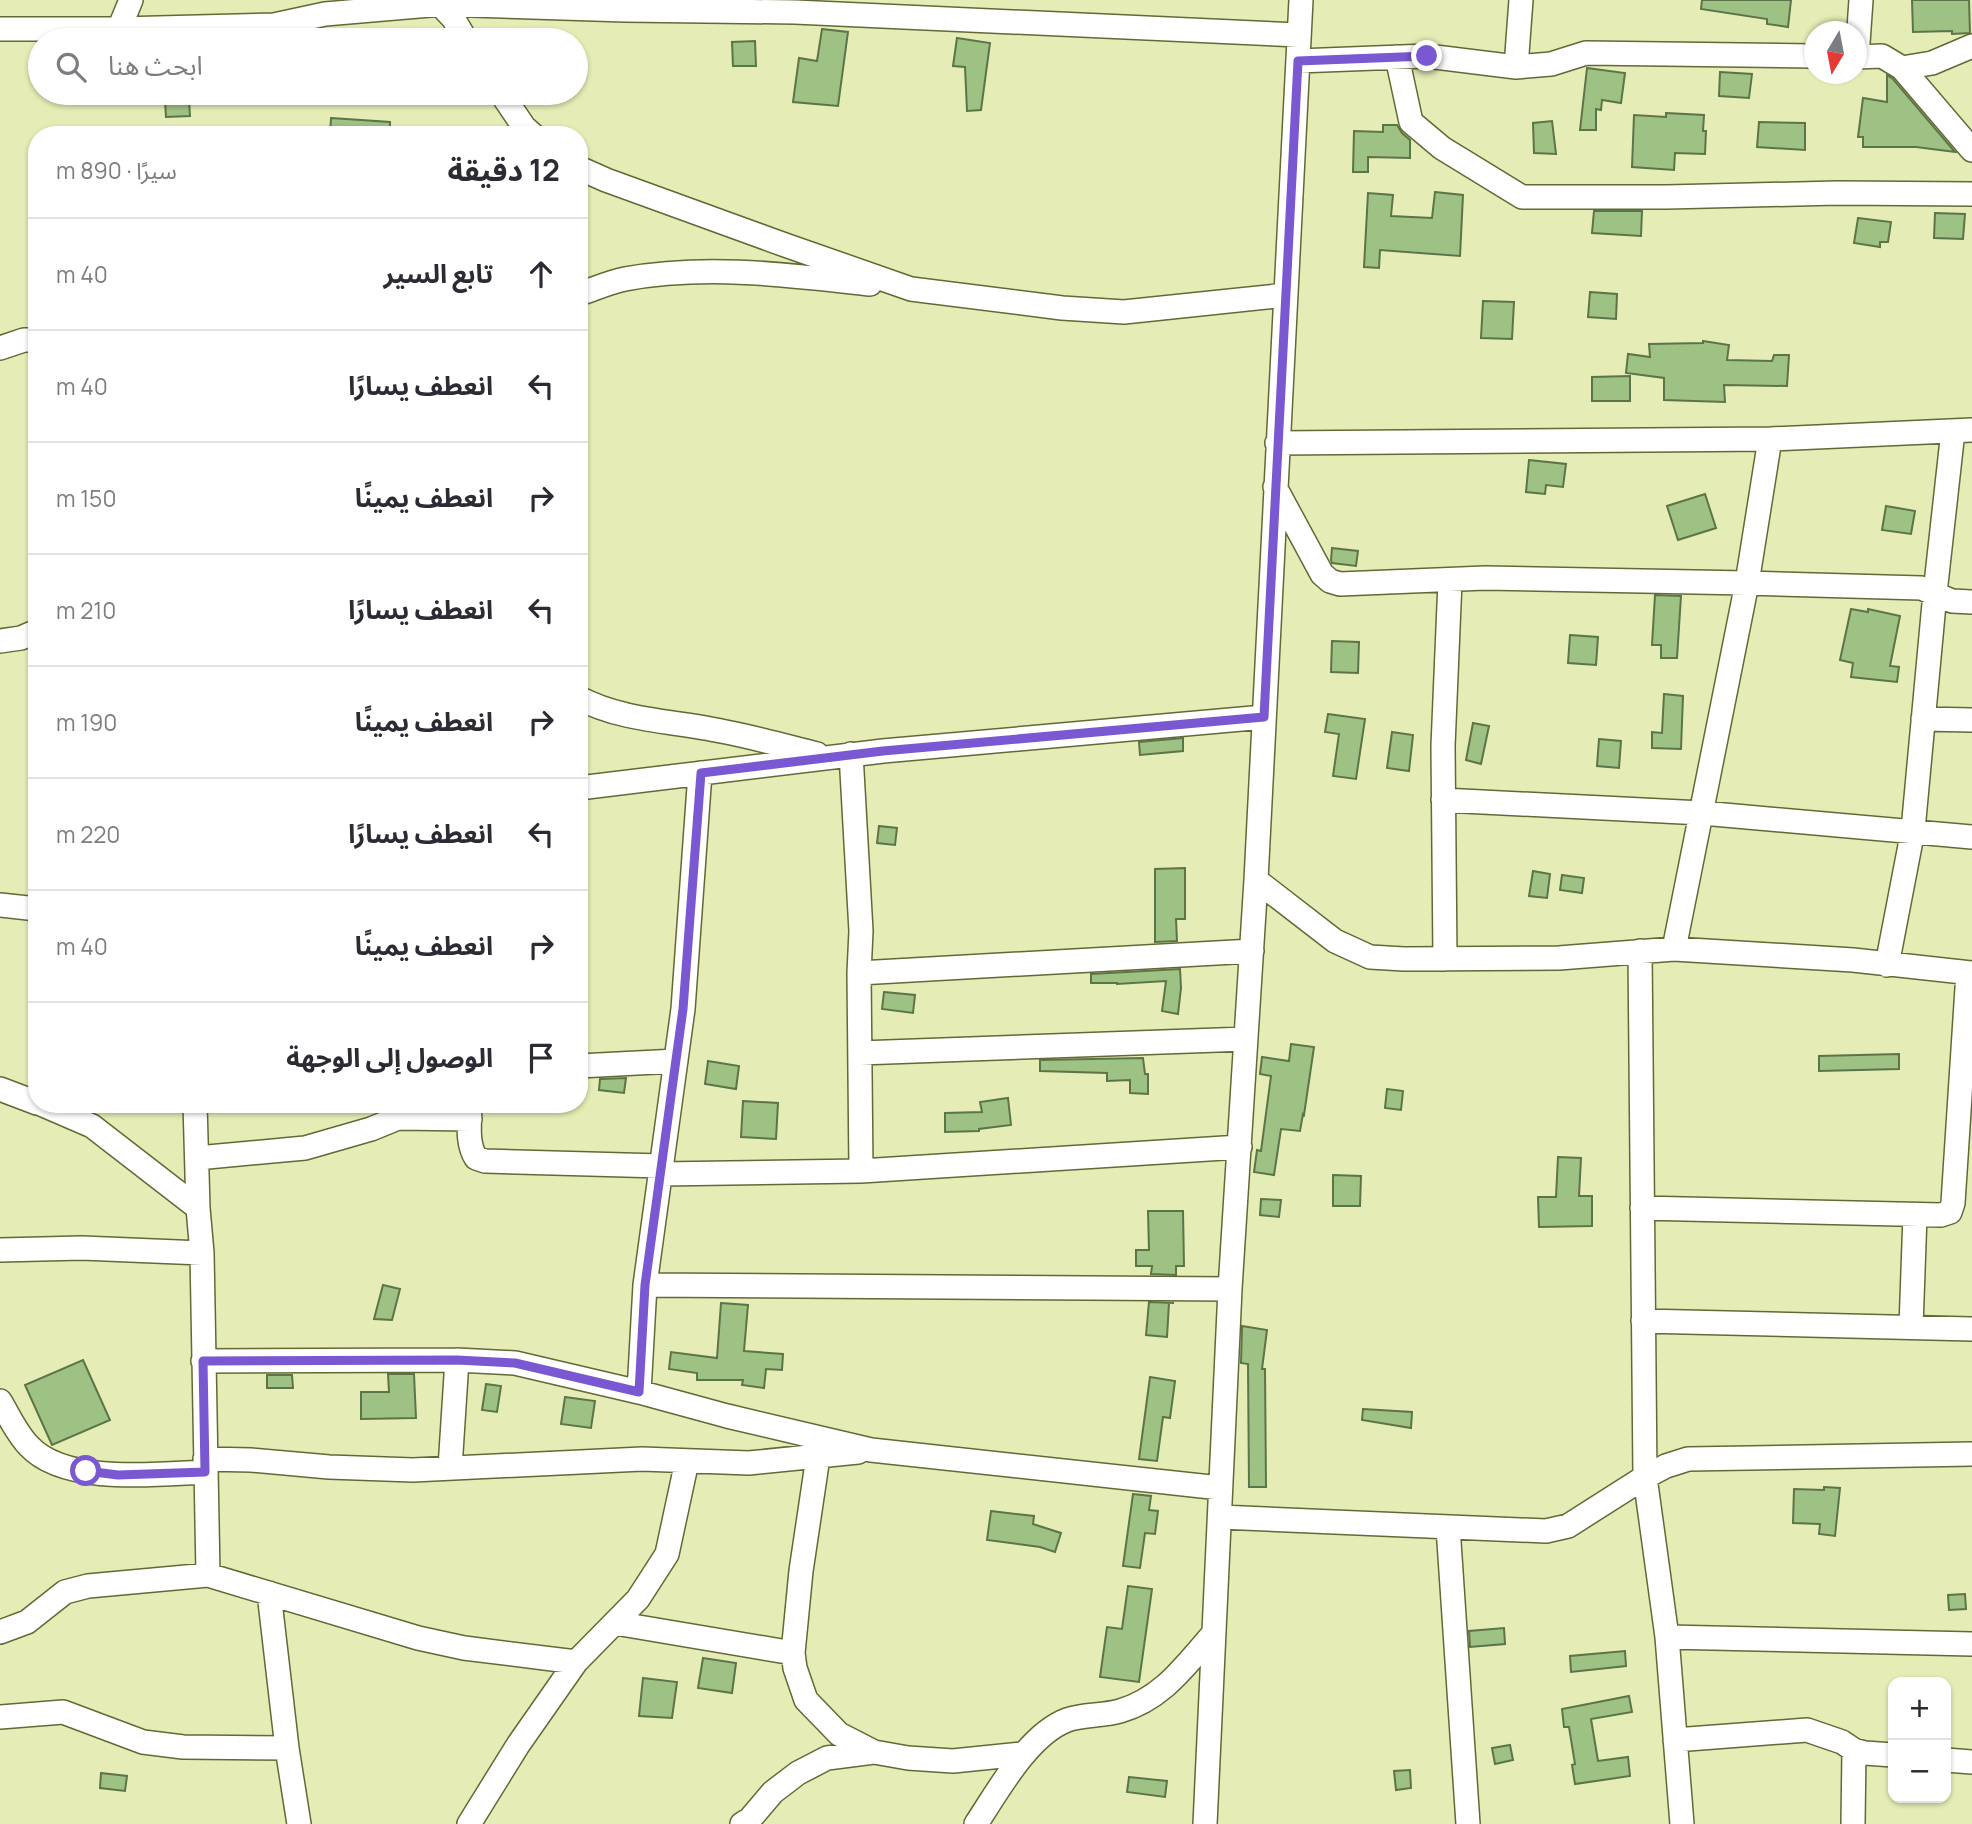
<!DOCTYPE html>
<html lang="ar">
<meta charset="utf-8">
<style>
body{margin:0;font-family:Manrope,"Noto Sans Arabic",sans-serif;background:#f7f7f7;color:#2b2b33;direction:rtl}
.controls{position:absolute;right:21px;bottom:21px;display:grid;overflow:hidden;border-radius:14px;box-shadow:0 2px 5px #0004}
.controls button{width:63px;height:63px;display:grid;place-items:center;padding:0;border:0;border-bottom:2px solid #e1e1e2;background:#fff;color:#2b2b33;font:35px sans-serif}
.compass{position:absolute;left:1804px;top:21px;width:63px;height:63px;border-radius:50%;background:#fff;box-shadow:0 2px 5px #0004;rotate:190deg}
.stop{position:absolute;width:21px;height:21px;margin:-16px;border:5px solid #7a58d2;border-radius:50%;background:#fff}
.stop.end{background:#7a58d2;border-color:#fff;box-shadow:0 2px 7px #0008}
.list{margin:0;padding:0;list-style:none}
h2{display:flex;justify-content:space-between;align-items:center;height:91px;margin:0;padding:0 28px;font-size:30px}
h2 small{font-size:23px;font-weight:400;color:#7c7c81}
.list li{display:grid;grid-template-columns:46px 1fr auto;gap:21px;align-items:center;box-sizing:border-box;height:112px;padding:0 28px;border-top:2px solid #e1e1e2}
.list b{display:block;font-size:26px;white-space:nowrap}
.list em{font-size:23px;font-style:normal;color:#7c7c81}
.icon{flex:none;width:38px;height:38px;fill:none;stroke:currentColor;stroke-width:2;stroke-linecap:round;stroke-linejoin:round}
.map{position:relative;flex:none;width:1972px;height:1824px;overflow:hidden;direction:ltr}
.search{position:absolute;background:#fff;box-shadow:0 2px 5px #0004;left:28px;top:28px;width:560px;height:77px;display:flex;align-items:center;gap:18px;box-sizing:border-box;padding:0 24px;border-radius:38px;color:#7c7c81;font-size:26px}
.panel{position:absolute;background:#fff;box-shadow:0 2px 5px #0004;left:28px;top:126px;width:560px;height:987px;border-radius:28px;direction:rtl}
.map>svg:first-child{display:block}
.building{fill:#9ec284;stroke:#5b7448;stroke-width:2}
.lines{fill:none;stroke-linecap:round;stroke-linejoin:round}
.minor-casing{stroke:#646835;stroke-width:26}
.minor{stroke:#fff;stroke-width:23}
.route{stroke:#7a58d2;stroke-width:9}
</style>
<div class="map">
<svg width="1972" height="1824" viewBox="0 0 1972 1824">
<rect width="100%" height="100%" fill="#e6ecb5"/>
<path class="building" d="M1702 0H1791L1788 27 1767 24V19L1701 9Z
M1912 0H1969L1970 33 1952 34V31L1913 32Z
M822 29 848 32 838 106 793 102 799 58 817 61Z
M957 38 990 43 981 110 967 111 965 67 953 66Z
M755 41 756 66H733L732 42Z
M1587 68 1625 73 1621 103 1602 100 1601 110 1596 109V130H1580Z
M1720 72 1752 74 1749 98 1719 96Z
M1887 75 1893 79 1955 152 1916 147H1863V137H1858L1863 98 1887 102Z
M189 100 190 116 166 117 165 101Z
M1666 113 1704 115 1703 131H1706L1705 154 1675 153 1674 170 1632 167 1634 115 1666 117Z
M331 118 390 122V135H330Z
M1552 121 1556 154 1534 153 1533 123Z
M1759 122 1805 123V150L1757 147Z
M1383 125H1397L1402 133 1410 140V158L1368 157V172H1353L1354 131 1383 132Z
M1435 192 1463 195 1460 256 1380 250 1379 268 1364 267 1368 193 1393 195 1391 216 1432 218Z
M1594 211H1642L1641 236 1592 233Z
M1935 213 1965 214 1963 239 1934 238Z
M1858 218 1891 222 1888 242H1880V247L1854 243Z
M1590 292 1617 294 1616 319 1588 317Z
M1483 301 1514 302 1512 339 1481 338Z
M1703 341 1729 345 1727 360 1772 361 1774 355H1789L1787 386 1724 385 1725 402 1664 400V378L1626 373 1628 354 1650 357 1649 344 1703 343Z
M1630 376V401H1592V377Z
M1529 460 1566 464 1563 487 1546 485 1545 494 1526 492Z
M1705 494 1716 528 1678 540 1667 506Z
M1886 506 1915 511 1911 534 1882 530Z
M1332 548 1358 551 1356 566 1332 563 1331 560Z
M1655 595 1681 596 1677 658H1661V645H1652Z
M1851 609 1868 612V609L1900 616 1890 666 1899 667 1897 682 1851 677 1853 663 1840 660Z
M1570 635 1598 637 1596 665 1568 663Z
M1332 641 1359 642 1358 673 1331 672Z
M1664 694 1683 696 1681 749 1652 748V732L1662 733Z
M1328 714 1365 719 1356 779 1333 776 1339 734 1325 732Z
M1473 723 1489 726 1481 764 1466 760Z
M1392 732 1413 735 1409 771 1387 768Z
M1183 738V751L1140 755 1139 742Z
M1599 739 1621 741 1619 768 1597 766Z
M879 826 897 828 895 845 877 843Z
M1185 868V919H1176L1177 941 1155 942V869Z
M1533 871 1550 874 1547 898 1529 896Z
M1562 875 1584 878 1582 893 1560 890Z
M1180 969 1181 988 1178 1014 1162 1011 1166 981 1117 984V983H1091V974Z
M884 992 915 995 913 1013 882 1009Z
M1291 1044 1314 1047 1304 1115 1303 1114 1300 1131 1281 1129 1274 1175 1254 1172 1257 1150 1261 1151 1271 1076 1260 1074 1262 1057 1289 1061Z
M1899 1054V1069L1819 1071V1056Z
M1143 1058 1145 1074H1148V1094L1130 1093V1080L1107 1081V1073L1040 1071V1060Z
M708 1061 739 1066 736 1089 705 1084Z
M626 1078 624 1093 599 1090 600 1079Z
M1387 1089 1403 1091 1401 1110 1385 1108Z
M1008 1098 1011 1125 979 1129V1131L945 1132V1113L982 1112 980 1102Z
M743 1101 778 1103 776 1139 741 1137Z
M1558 1157 1581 1158 1579 1196H1592V1226L1539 1227 1538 1197H1556Z
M1333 1175 1361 1176 1360 1206H1333Z
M1261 1199 1281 1200 1279 1217 1260 1215Z
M1148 1211H1183L1184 1266H1176V1275L1151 1274 1152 1266H1136V1250H1149Z
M383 1285 400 1289 392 1320 374 1319Z
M1149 1302 1174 1303H1169L1167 1337 1146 1335Z
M721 1303 748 1305 744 1351 783 1354 782 1370 766 1369 764 1388 742 1385 743 1380H697V1373L669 1369 671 1352 717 1358Z
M1242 1326 1267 1330 1262 1369H1265L1266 1487H1249L1248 1364 1241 1363Z
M83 1360 110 1420 52 1445 25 1385Z
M388 1374H414L416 1418 361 1419V1392H389Z
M267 1375H292L293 1388H267Z
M1150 1377 1175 1381 1170 1418 1163 1417 1157 1461 1139 1459Z
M486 1384 501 1386 497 1412 482 1410Z
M565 1397 595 1401 591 1428 561 1424Z
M1363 1409 1412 1412 1411 1428 1362 1420Z
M1824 1487 1840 1488 1835 1536 1819 1534 1820 1524 1793 1523 1794 1489 1824 1490Z
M1133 1494 1151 1496 1149 1510 1158 1511 1155 1534 1145 1533 1140 1568 1123 1566Z
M991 1511 1034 1516 1033 1524 1061 1533 1055 1552 1040 1547 987 1540Z
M1128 1586 1152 1589 1139 1682 1100 1677 1107 1627 1122 1629Z
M1965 1594 1966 1609 1949 1610 1948 1595Z
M1504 1628 1505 1644 1470 1647 1469 1631Z
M1625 1651 1626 1666 1571 1672 1570 1656Z
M703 1658 736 1663 732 1693 698 1688Z
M643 1678 677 1682 672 1718 639 1716Z
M1629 1696 1632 1712 1591 1719 1598 1761 1628 1757 1630 1776 1575 1784 1572 1765 1575 1764 1569 1727H1564L1562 1709Z
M1510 1745 1513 1760 1495 1764 1492 1748Z
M1410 1770 1411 1788 1396 1790 1394 1771Z
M101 1773 127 1776 125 1791 100 1788Z
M1129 1777 1167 1781 1165 1797 1127 1792Z"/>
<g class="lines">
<g class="minor-casing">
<path id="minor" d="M436 0 453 18 466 40
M0 29H119L274 25 325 14 442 4 625 10 795 12 1299 35
M119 29 131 0
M1397 57 1411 122 1442 148 1522 197H1667L1837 193 1972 194
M1856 57 1882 56 1902 68 1972 150
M1857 57 1861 0
M1298 61 1427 56 1516 67 1551 64 1586 53 1814 56
M1516 67 1521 0
M1902 68 1932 63 1972 46
M501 93 524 127 533 135
M579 168 606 180 785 245 911 289 1062 308 1124 312 1286 295
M579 294C594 289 610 282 625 279 706 264 789 275 870 284
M0 348 24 340H37
M1277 443 1770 439 1972 430
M1275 487 1322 574 1330 581 1340 584 1485 578 1747 583 1921 588 1952 601 1972 602
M0 641 21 638 37 631
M579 698C622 721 675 721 721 731 753 737 785 746 817 754
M1923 719 1972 720
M851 754 861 931 859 973 861 1171
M579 788 883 751 1264 717
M1443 800 1702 813 1972 837
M1256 880 1335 941 1370 957 1404 959 1559 958 1674 949 1853 960 1972 973
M0 905 37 909
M1674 949 1747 583 1770 439
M1640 951 1645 1477 1667 1637 1682 1824
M1445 959 1443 746 1450 581
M1887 965 1913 830 1935 593 1953 431
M859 973 1252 951
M860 1053 1246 1039
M579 1066 676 1061
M0 1089 37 1103
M41 1104 92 1126 198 1208
M195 1104 198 1208 202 1253 208 1575
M470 1104C470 1122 466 1142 476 1158L485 1161 661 1166
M197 1158 305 1148 371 1129 398 1118 470 1119
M660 1174 861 1171 1240 1147
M1642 1208 1941 1215 1950 1212 1953 1203 1968 973
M0 1250 82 1248 202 1253
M645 1285 1230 1289
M1643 1321 1972 1329
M1911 1327 1915 1215
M203 1361 457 1360 515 1363 639 1392 727 1416 871 1450 1220 1488
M639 1392 645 1285 683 1009 700 773
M0 1401C9 1416 17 1434 29 1446 65 1485 157 1474 205 1472
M818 1457 801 1571 793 1653 795 1668 806 1700 839 1734 874 1752 908 1758 953 1761 1022 1754
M205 1459 251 1460 329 1467 413 1470 642 1459 749 1463 858 1452
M450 1468 457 1360
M1220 1517 1546 1531 1568 1526 1645 1477 1666 1466 1688 1459 1972 1454
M1448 1527 1468 1824
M269 1593 287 1748 299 1824
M615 1623 793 1653
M0 1632 27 1622 65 1592 88 1586 208 1575 418 1638 464 1648 576 1662
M1667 1637 1972 1644
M0 1717 63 1712 143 1742 183 1747 287 1748
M1675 1740 1807 1730 1842 1742 1854 1750 1865 1753 1893 1755
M1946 1760 1972 1762
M469 1824 518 1745 576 1662 638 1599 667 1554 687 1461
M742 1824 750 1819 773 1792 798 1773 827 1758 874 1752
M976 1824C998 1791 1028 1735 1067 1720 1083 1714 1103 1716 1120 1711 1162 1699 1185 1666 1213 1634
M1205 1824 1230 1289 1256 880 1301 0
M1853 1824 1854 1750"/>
</g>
<use href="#minor" class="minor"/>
</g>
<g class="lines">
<path class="route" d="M86 1471 118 1475 205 1472 203 1361 457 1360 515 1363 639 1392 645 1285 683 1009 701 773 883 751 1264 717 1298 61 1427 56"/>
</g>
</svg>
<div class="controls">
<button>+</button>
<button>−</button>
</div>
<svg class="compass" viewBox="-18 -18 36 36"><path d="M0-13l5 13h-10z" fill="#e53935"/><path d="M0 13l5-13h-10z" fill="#7c7c81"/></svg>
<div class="stop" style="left:86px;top:1471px"></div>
<div class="stop end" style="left:1427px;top:56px"></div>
<div class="search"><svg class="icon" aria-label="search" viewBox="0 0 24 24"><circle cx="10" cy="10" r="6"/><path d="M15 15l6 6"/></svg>ابحث هنا</div>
<section class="panel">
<h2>12 دقيقة<small>سيرًا · 890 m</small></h2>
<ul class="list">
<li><svg class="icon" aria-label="ahead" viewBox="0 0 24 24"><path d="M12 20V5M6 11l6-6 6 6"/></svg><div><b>تابع السير</b></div><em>40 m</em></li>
<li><svg class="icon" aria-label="left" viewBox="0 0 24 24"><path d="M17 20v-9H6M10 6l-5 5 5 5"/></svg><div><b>انعطف يسارًا</b></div><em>40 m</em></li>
<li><svg class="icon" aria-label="right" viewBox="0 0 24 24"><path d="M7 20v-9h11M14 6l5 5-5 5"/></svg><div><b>انعطف يمينًا</b></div><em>150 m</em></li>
<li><svg class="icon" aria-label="left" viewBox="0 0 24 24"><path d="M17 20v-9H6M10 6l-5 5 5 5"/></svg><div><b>انعطف يسارًا</b></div><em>210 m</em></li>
<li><svg class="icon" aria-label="right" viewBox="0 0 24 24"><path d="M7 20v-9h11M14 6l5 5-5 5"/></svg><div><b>انعطف يمينًا</b></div><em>190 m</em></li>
<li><svg class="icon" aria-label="left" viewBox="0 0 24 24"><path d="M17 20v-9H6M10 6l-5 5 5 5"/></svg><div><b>انعطف يسارًا</b></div><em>220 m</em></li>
<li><svg class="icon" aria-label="right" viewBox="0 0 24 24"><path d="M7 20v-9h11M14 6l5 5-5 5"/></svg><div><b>انعطف يمينًا</b></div><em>40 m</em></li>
<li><svg class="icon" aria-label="arrive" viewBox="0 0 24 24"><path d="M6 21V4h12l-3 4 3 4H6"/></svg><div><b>الوصول إلى الوجهة</b></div></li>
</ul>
</section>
</div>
